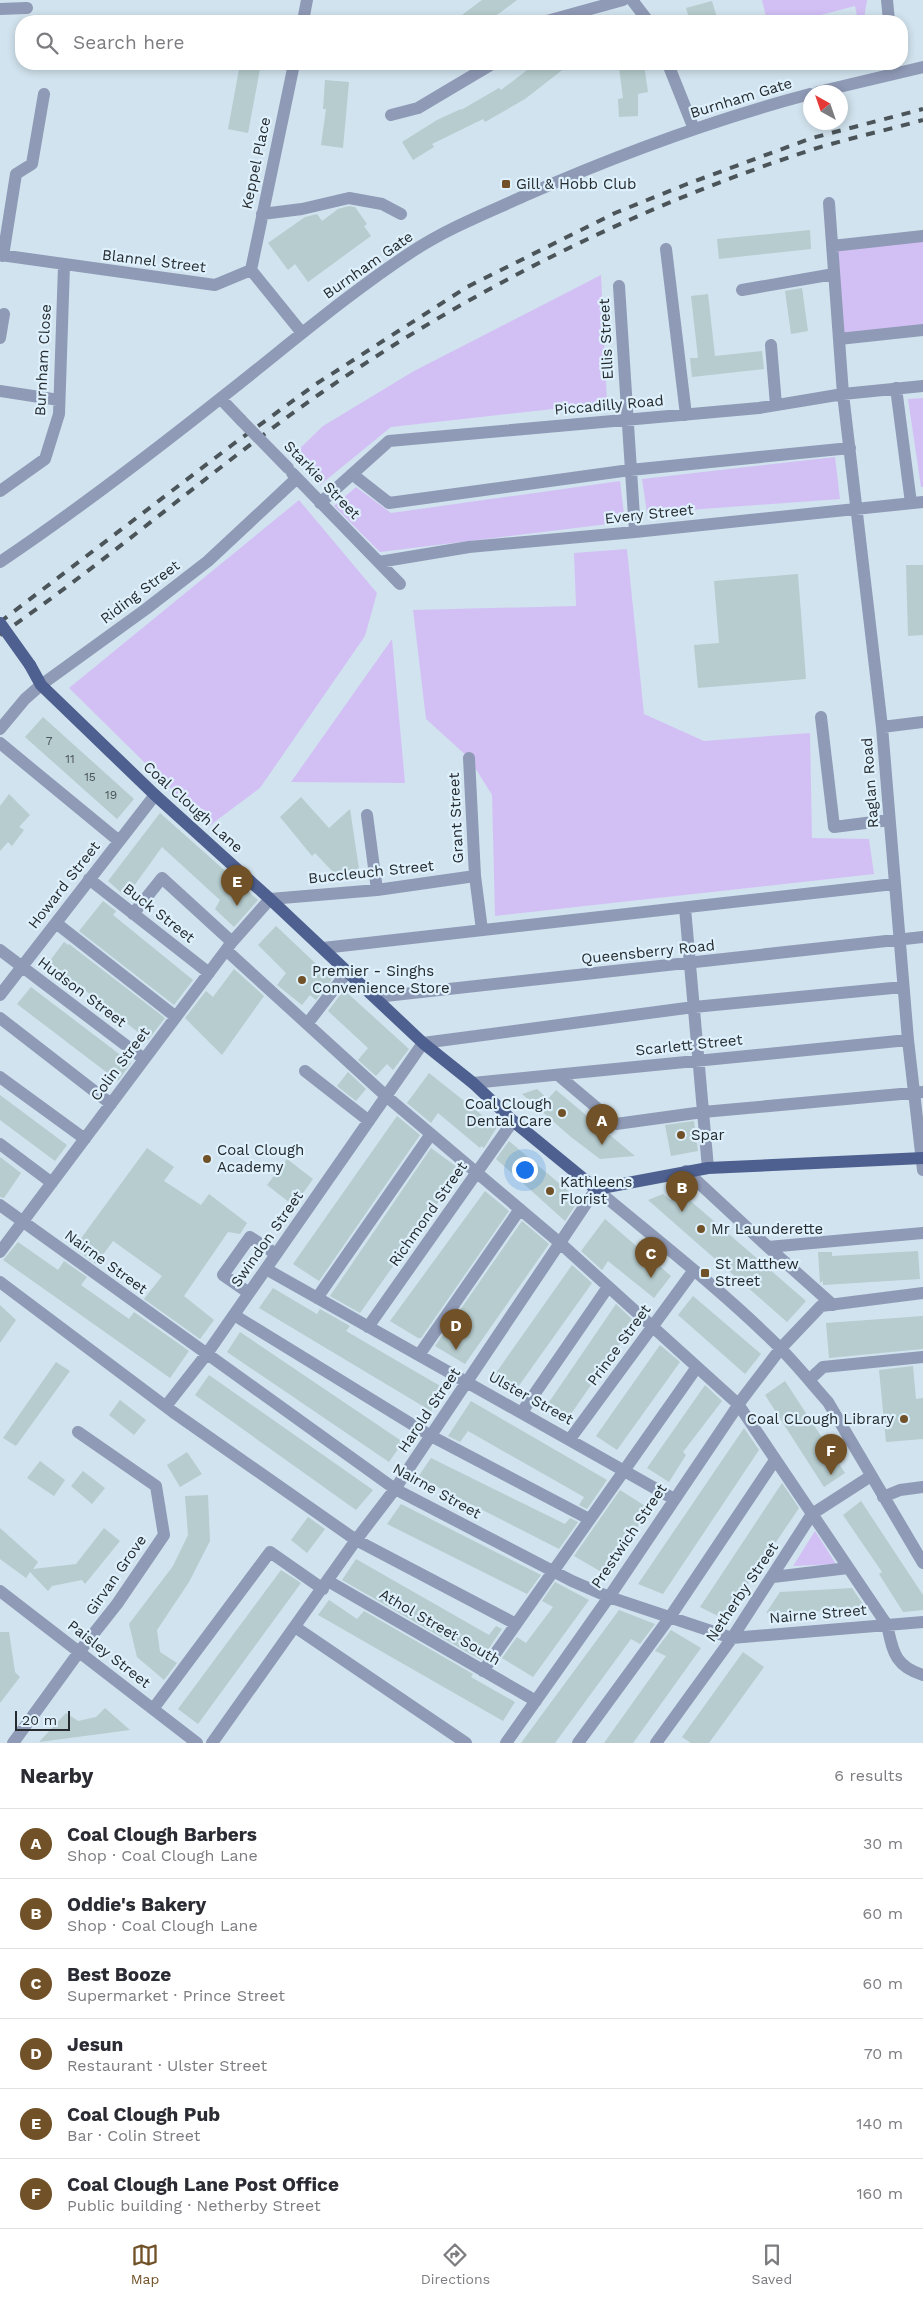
<!DOCTYPE html>
<meta charset="utf-8">
<style>
body{margin:0;font-family:"Work Sans",sans-serif;background:#f7f7f7;color:#2b2b33}
.compass{position:absolute;left:803px;top:85px;width:45px;height:45px;border-radius:50%;background:#fff;box-shadow:0 2px 8px #0003;rotate:320deg}
.scale{position:absolute;left:15px;bottom:12px;width:55px;box-sizing:border-box;padding-left:5px;border:2px solid #252b2f;border-top:0;font-size:14px;line-height:18px;white-space:nowrap;color:#252b2f;-webkit-text-stroke:4px #def0fb;paint-order:stroke}
.you{position:absolute;left:524px;top:1169px;width:18px;height:18px;margin:-12px;border:4px solid #fff;border-radius:50%;background:#1a73e8;box-shadow:0 0 0 8px #1a73e833}
.badge{display:grid;place-items:center;width:32px;height:32px;border-radius:50%;background:#715127;color:#fff;font-size:16px;font-weight:700}
.pin{position:absolute;translate:-50% -41px;filter:drop-shadow(0 1px 2px #0008)}
.pin::after{content:'';position:absolute;top:26px;width:18px;height:15px;background:inherit;clip-path:polygon(0 0,100% 0,50% 100%)}
.list{margin:0;padding:0;list-style:none}
h2{display:flex;justify-content:space-between;align-items:center;height:65px;margin:0;padding:0 20px;font-size:21px}
h2 small{font-size:16px;font-weight:400;color:#7c7c81}
.list li{display:grid;grid-template-columns:32px 1fr auto;gap:15px;align-items:center;box-sizing:border-box;height:70px;padding:0 20px;border-top:1px solid #e1e1e2}
.list b{display:block;font-size:19px;white-space:nowrap}
.list p{margin:0;font-size:16px;white-space:nowrap;color:#7c7c81}
.list em{font-size:16px;font-style:normal;color:#7c7c81}
.icon{flex:none;width:28px;height:28px;fill:none;stroke:currentColor;stroke-width:2;stroke-linecap:round;stroke-linejoin:round}
.map{position:relative;flex:none;width:923px;height:1743px;overflow:hidden}
.search{position:absolute;background:#fff;box-shadow:0 2px 8px #0003;left:15px;right:15px;top:15px;height:55px;display:flex;align-items:center;gap:12px;box-sizing:border-box;padding:0 18px;border-radius:20px;color:#7c7c81;font-size:19px}
.sheet{height:485px;background:#fff}
nav{display:flex;justify-content:space-around;align-items:center;box-sizing:border-box;height:70px;border-top:1px solid #e1e1e2;background:#fff;font-size:14px;color:#7c7c81}
nav a{display:grid;justify-items:center;gap:2px}
nav .on{color:#715127}
.map>svg:first-child{display:block}
.green{fill:#d2c0f5}
.building{fill:#b6ccce}
.lines{fill:none;stroke-linecap:round;stroke-linejoin:round}
.minor{stroke:#8f9ab6;stroke-width:12}
.major{stroke:#4e6090;stroke-width:12}
.rail{stroke:#4b5459;stroke-width:4;stroke-dasharray:9 9;stroke-linecap:butt}
.minor-bridge{stroke:#8f9ab6;stroke-width:12}
.major-bridge{stroke:#4e6090;stroke-width:12}
.poi-dot{fill:#715127;stroke:#def0fb;stroke-width:2}
.labels{text-anchor:middle;stroke-width:4.5;stroke-linejoin:round;paint-order:stroke}
.number-label{font-size:12px;fill:#495357}
.street-label{font-size:15px;fill:#252b2f;stroke:#def0fb}
.poi-label{font-size:15px;fill:#252b2f;stroke:#def0fb;text-anchor:start}
</style>
<div class="map">
<svg width="923" height="1743" viewBox="0 0 923 1743">
<rect width="100%" height="100%" fill="#d1e3ee"/>
<path class="green" d="M762 0H867L864 19 858 21 855 6 798 21H767Z
M923 239V325L844 334 836 248Z
M601 275 607 403 391 427 320 485 292 456 323 426 414 371Z
M923 398V487H921L908 399Z
M835 457 840 499 647 513 642 479Z
M620 481 625 522 380 552 334 506 356 487 391 513Z
M299 500 377 593 365 636 260 788 209 826 69 688Z
M627 549 644 714 704 741 810 733 812 838 869 839 874 874 495 916 492 795 469 758 426 719 413 610 576 606 574 553Z
M392 639 405 783 291 782Z
M815 1531 836 1564 793 1566Z"/>
<path class="building" d="M482 0H517L489 21H454Z
M712 1 718 21H690L686 8Z
M240 64H261L248 133 228 129Z
M535 64H570L525 99 485 122 483 119 432 144 434 147 413 160 402 142 437 120 461 109V110L499 88 501 90Z
M644 64 648 92 638 94V116L619 117 618 99 623 98 619 68Z
M325 80 349 82 343 148 321 145 326 109H323Z
M349 206 355 207 367 224 364 226 371 236 308 282 295 264 288 270 268 243 305 217 317 214 322 221 338 209Z
M810 230 811 249 719 259 717 239Z
M802 288 808 331 791 334 785 291Z
M708 294 715 356 762 351 764 369 692 377 690 358H698L691 296Z
M906 565H923V635L908 636Z
M798 574 806 679 698 688 694 645 719 643 714 581Z
M43 717 134 799 117 819 25 737Z
M9 794 30 815 19 827 24 830 12 846 8 842 0 851V806Z
M301 797 329 828 350 809 359 869 333 872 315 853 312 856 280 817Z
M160 813 258 900 234 927 215 909 220 900 162 847 126 897 108 881Z
M103 901 116 911 113 915 193 980 174 1005 79 931Z
M276 926 332 979 316 1000 310 995 302 1005 277 985 286 973 258 945Z
M64 942 68 945 69 944 165 1018 148 1040 49 962Z
M234 969 264 996 222 1055 185 1018 206 991 213 997Z
M31 987 131 1063 118 1081 17 1004Z
M344 990 409 1049 393 1070 387 1064 376 1076 358 1060 368 1048 328 1011Z
M348 1072 366 1089 356 1101 337 1086Z
M429 1073 497 1127 484 1148 481 1146 480 1148 438 1113 431 1123 407 1103Z
M537 1089 548 1099 556 1090 635 1156 600 1159 571 1137 522 1094Z
M0 1095 67 1145 55 1161 0 1120Z
M397 1116 420 1135 319 1281 293 1264Z
M694 1121 698 1151 671 1156 665 1125Z
M509 1141 579 1200 565 1221 496 1159Z
M147 1148 174 1167 164 1181 201 1205 209 1194 247 1223 240 1234 228 1232 184 1296 214 1320 200 1339 144 1299 162 1276 113 1241 96 1264 74 1248Z
M431 1148 461 1170 360 1313 330 1296Z
M0 1157 21 1173 4 1198 0 1197Z
M287 1159 313 1179 294 1206 267 1185Z
M485 1191 509 1211 421 1338H418L390 1321Z
M663 1194 670 1200 678 1194 684 1199 686 1197 806 1301 787 1322 648 1200Z
M605 1219 671 1276 654 1298 608 1261 602 1270 581 1251Z
M522 1221 549 1244 465 1364 435 1346Z
M18 1242 58 1270 64 1261 87 1277 81 1285 129 1319 134 1312 189 1351 170 1378 3 1260Z
M918 1251 920 1279 823 1285V1281L820 1283 818 1252H832V1256Z
M572 1265 592 1283 513 1394 491 1380Z
M273 1288 317 1314 320 1309 350 1326 346 1331 447 1390 431 1411 259 1308Z
M693 1296 761 1354 745 1374 678 1315Z
M616 1304 635 1322 566 1421 545 1408Z
M0 1305 16 1320 0 1343Z
M923 1316V1349L829 1358 826 1323Z
M240 1332 403 1442 389 1462 227 1352Z
M660 1345 680 1362 617 1450 596 1436Z
M56 1362 70 1371 16 1446 3 1438Z
M913 1366 916 1399 923 1398V1439L886 1442 879 1370Z
M209 1375 373 1490 356 1510 195 1395Z
M785 1381 845 1473 824 1487 765 1395Z
M705 1385 722 1401 683 1452 686 1455 669 1482 647 1468Z
M120 1400 146 1420 134 1435 109 1415Z
M471 1401 607 1480 587 1509 579 1505 584 1497 468 1431 460 1442 448 1436Z
M744 1428 759 1450 663 1594 638 1584Z
M187 1452 202 1474 180 1487 167 1465Z
M431 1458 565 1524 570 1518 578 1522 559 1549 418 1477Z
M40 1461 65 1480 54 1496 27 1478Z
M83 1471 105 1488 92 1504 71 1486Z
M782 1483 799 1508 724 1619 700 1607Z
M620 1490 650 1509 605 1574 574 1556Z
M208 1495 210 1541 189 1582 157 1630 160 1652 177 1663 164 1680 137 1657 129 1624 173 1566 188 1535 185 1496Z
M861 1501 923 1595V1610L903 1612 879 1574 882 1572 843 1515Z
M401 1504 541 1575 527 1594 387 1524Z
M308 1517 325 1529 307 1553 291 1540Z
M0 1528 38 1562 33 1569 76 1564 104 1528 120 1541 85 1584 82 1580 52 1586 48 1591 30 1572 26 1578 0 1559Z
M356 1559 489 1635 496 1626 502 1629 481 1660 342 1580Z
M281 1570 301 1583 198 1724 178 1709Z
M555 1582 589 1600 533 1677 502 1658 517 1637 526 1643 553 1607 542 1601Z
M852 1588 867 1610 766 1613 780 1592Z
M329 1600 357 1619 364 1611 473 1674 471 1677 515 1702 503 1721 318 1615Z
M619 1610 655 1624 640 1644 631 1639 555 1743H521Z
M671 1630 701 1648 633 1743H604L666 1656 655 1651Z
M0 1632H9L15 1672 20 1677 0 1703Z
M743 1652 764 1667 709 1743H691L682 1737Z
M105 1708 130 1730 39 1742 66 1713 78 1721 96 1717Z"/>
<g class="lines">
<path class="minor" d="M632 0 648 21
M887 0 889 21
M0 9 27 8
M303 21 307 0
M547 21 623 0
M668 64 694 129
M818 92 923 67
M391 115 418 108 492 64
M829 203 843 394 882 727 908 1040 923 1170
M262 214 302 209 349 198 382 204 401 214
M832 246 923 236
M666 249 686 415
M0 255 215 285 251 270 302 333
M3 256 16 174 32 164 44 94
M251 270 294 64
M619 286 635 532
M742 290 834 274
M0 338 4 314
M839 339 923 330
M771 345 776 405
M896 388 911 503
M0 391 59 400
M221 399 241 420
M292 473 400 584
M352 474 389 503 630 470 850 448
M0 491 45 459 59 414 64 266
M320 503 389 441 759 408 843 394 923 386
M0 562C76 511 149 455 221 398 285 348 346 295 413 251 448 228 487 213 524 196 617 155 712 120 810 94
M379 562 469 547 635 532 923 502
M821 717 834 827 889 820
M882 727 923 722
M0 729 25 699 41 685 146 609 208 561 297 478
M0 743 119 841
M469 758 475 876 482 930
M367 815 377 890
M89 879 209 973
M685 908 708 1168
M133 914 162 878 232 942
M56 923 176 1017
M323 948 894 884
M0 950 144 1059
M226 950 386 1096 560 1243 738 1404 887 1625C893 1651 894 1666 923 1675
M0 995 155 795
M376 997 923 937
M0 1018 111 1104
M307 1024 348 971
M305 1071 369 1121
M558 1075 616 1124 703 1112 923 1092
M0 1077 85 1139
M473 1083 908 1040
M0 1144 52 1183
M686 1171 768 1247 923 1233
M0 1205 395 1489 572 1581 609 1597 732 1638 923 1622
M768 1247 833 1305
M0 1252 232 942 270 899 377 890 475 876
M266 1269 674 1499
M0 1282 173 1412 356 1540 516 1624
M249 1293 223 1275 250 1237 276 1254
M317 1298 431 1134
M234 1315 431 1436 589 1519
M368 1327 513 1121
M419 1355 520 1209
M809 1380 823 1367 923 1357
M166 1406 206 1355 423 1043 694 1007 903 987
M522 1412 608 1287
M570 1439 694 1270
M883 1497 900 1490 923 1487
M773 1577 848 1568
M328 1581 536 1701
M0 1591 197 1743
M295 1627 466 1743
M483 1671 697 1367
M153 1709 270 1552 323 1589
M13 1743 79 1652 117 1604 164 1535 156 1486 78 1432
M212 1743 356 1540 395 1489 596 1189C658 1241 723 1291 780 1348 797 1365 812 1384 828 1402L923 1563
M506 1743 609 1597 743 1398 781 1348 821 1306 923 1293
M578 1743 670 1617 775 1460
M656 1743 732 1638 812 1514 871 1476"/>
<path class="major" d="M30 665 41 685 155 795 270 899 423 1043 473 1083 513 1121 596 1189 708 1168 923 1158"/>
<path class="rail" d="M0 622 232 445 316 384 467 287 615 213 687 184 812 138 923 109
M0 635C110 559 211 470 321 393 473 288 639 206 814 149 850 138 887 130 923 120"/>
<path class="minor-bridge" d="M241 420 288 468"/>
<path class="major-bridge" d="M0 623 30 665"/>
</g>
<g class="poi-dot">
<rect x="501" y="179" width="10" height="10" rx="2.5"/>
<circle cx="302" cy="980" r="5"/>
<circle cx="562" cy="1113" r="5"/>
<circle cx="681" cy="1135" r="5"/>
<circle cx="207" cy="1159" r="5"/>
<circle cx="550" cy="1191" r="5"/>
<circle cx="701" cy="1229" r="5"/>
<rect x="700" y="1268" width="10" height="10" rx="2.5"/>
<circle cx="904" cy="1419" r="5"/>
</g>
<g class="labels">
<g class="number-label">
<text x="49" y="745">7</text>
<text x="70" y="763">11</text>
<text x="90" y="781">15</text>
<text x="111" y="799">19</text>
</g>
<g class="street-label">
<text transform="translate(741 98) rotate(-17)" y="5">Burnham Gate</text>
<text transform="translate(256 163) rotate(-78)" y="5">Keppel Place</text>
<text transform="translate(154 261) rotate(7)" y="5">Blannel Street</text>
<text transform="translate(368 265) rotate(-35)" y="5">Burnham Gate</text>
<text transform="translate(606 339) rotate(-93)" y="5">Ellis Street</text>
<text transform="translate(43 360) rotate(-87)" y="5">Burnham Close</text>
<text transform="translate(609 405) rotate(-5)" y="5">Piccadilly Road</text>
<text transform="translate(322 480) rotate(46)" y="5">Starkie Street</text>
<text transform="translate(649 514) rotate(-6)" y="5">Every Street</text>
<text transform="translate(140 592) rotate(-37)" y="5">Riding Street</text>
<text transform="translate(870 783) rotate(-94)" y="5">Raglan Road</text>
<text transform="translate(193 807) rotate(42)" y="5">Coal Clough Lane</text>
<text transform="translate(456 818) rotate(-93)" y="5">Grant Street</text>
<text transform="translate(371 872) rotate(-6)" y="5">Buccleuch Street</text>
<text transform="translate(64 885) rotate(-52)" y="5">Howard Street</text>
<text transform="translate(159 913) rotate(38)" y="5">Buck Street</text>
<text transform="translate(648 952) rotate(-6)" y="5">Queensberry Road</text>
<text transform="translate(82 992) rotate(37)" y="5">Hudson Street</text>
<text transform="translate(689 1045) rotate(-6)" y="5">Scarlett Street</text>
<text transform="translate(120 1064) rotate(-53)" y="5">Colin Street</text>
<text transform="translate(428 1214) rotate(-55)" y="5">Richmond Street</text>
<text transform="translate(267 1239) rotate(-55)" y="5">Swindon Street</text>
<text transform="translate(106 1262) rotate(36)" y="5">Nairne Street</text>
<text transform="translate(619 1345) rotate(-54)" y="5">Prince Street</text>
<text transform="translate(531 1398) rotate(29)" y="5">Ulster Street</text>
<text transform="translate(429 1410) rotate(-56)" y="5">Harold Street</text>
<text transform="translate(437 1491) rotate(29)" y="5">Nairne Street</text>
<text transform="translate(629 1536) rotate(-56)" y="5">Prestwich Street</text>
<text transform="translate(116 1575) rotate(-55)" y="5">Girvan Grove</text>
<text transform="translate(742 1592) rotate(-56)" y="5">Netherby Street</text>
<text transform="translate(818 1614) rotate(-5)" y="5">Nairne Street</text>
<text transform="translate(440 1627) rotate(30)" y="5">Athol Street South</text>
<text transform="translate(109 1654) rotate(38)" y="5">Paisley Street</text>
</g>
<g class="poi-label">
<text x="516" y="189">Gill &amp; Hobb Club</text>
<text x="312" y="976">Premier - Singhs<tspan x="312" dy="17">Convenience Store</tspan></text>
<text x="552" y="1109" text-anchor="end">Coal Clough<tspan x="552" dy="17">Dental Care</tspan></text>
<text x="691" y="1140">Spar</text>
<text x="217" y="1155">Coal Clough<tspan x="217" dy="17">Academy</tspan></text>
<text x="560" y="1187">Kathleens<tspan x="560" dy="17">Florist</tspan></text>
<text x="711" y="1234">Mr Launderette</text>
<text x="715" y="1269">St Matthew<tspan x="715" dy="17">Street</tspan></text>
<text x="894" y="1424" text-anchor="end">Coal CLough Library</text>
</g>
</g>
</svg>
<svg class="compass" viewBox="-18 -18 36 36"><path d="M0-13l5 13h-10z" fill="#e53935"/><path d="M0 13l5-13h-10z" fill="#7c7c81"/></svg>
<div class="scale">20 m</div>
<div class="you"></div>
<div class="pin badge" style="left:602px;top:1145px">A</div>
<div class="pin badge" style="left:682px;top:1212px">B</div>
<div class="pin badge" style="left:651px;top:1278px">C</div>
<div class="pin badge" style="left:456px;top:1350px">D</div>
<div class="pin badge" style="left:237px;top:906px">E</div>
<div class="pin badge" style="left:831px;top:1475px">F</div>
<div class="search"><svg class="icon" aria-label="search" viewBox="0 0 24 24"><circle cx="10" cy="10" r="6"/><path d="M15 15l6 6"/></svg>Search here</div>
</div>
<section class="sheet">
<h2>Nearby<small>6 results</small></h2>
<ul class="list">
<li><span class="badge">A</span><div><b>Coal Clough Barbers</b><p>Shop · Coal Clough Lane</p></div><em>30 m</em></li>
<li><span class="badge">B</span><div><b>Oddie's Bakery</b><p>Shop · Coal Clough Lane</p></div><em>60 m</em></li>
<li><span class="badge">C</span><div><b>Best Booze</b><p>Supermarket · Prince Street</p></div><em>60 m</em></li>
<li><span class="badge">D</span><div><b>Jesun</b><p>Restaurant · Ulster Street</p></div><em>70 m</em></li>
<li><span class="badge">E</span><div><b>Coal Clough Pub</b><p>Bar · Colin Street</p></div><em>140 m</em></li>
<li><span class="badge">F</span><div><b>Coal Clough Lane Post Office</b><p>Public building · Netherby Street</p></div><em>160 m</em></li>
</ul>
</section>
<nav>
<a class="on"><svg class="icon" aria-label="map" viewBox="0 0 24 24"><path d="M3 6l6-2 6 2 6-2v14l-6 2-6-2-6 2zM9 4v14M15 6v14"/></svg>Map</a>
<a><svg class="icon" aria-label="directions" viewBox="0 0 24 24"><path d="M12 3l9 9-9 9-9-9zM9 14v-3h6M13 9l2 2-2 2"/></svg>Directions</a>
<a><svg class="icon" aria-label="saved" viewBox="0 0 24 24"><path d="M7 4h10v16l-5-4-5 4z"/></svg>Saved</a>
</nav>
